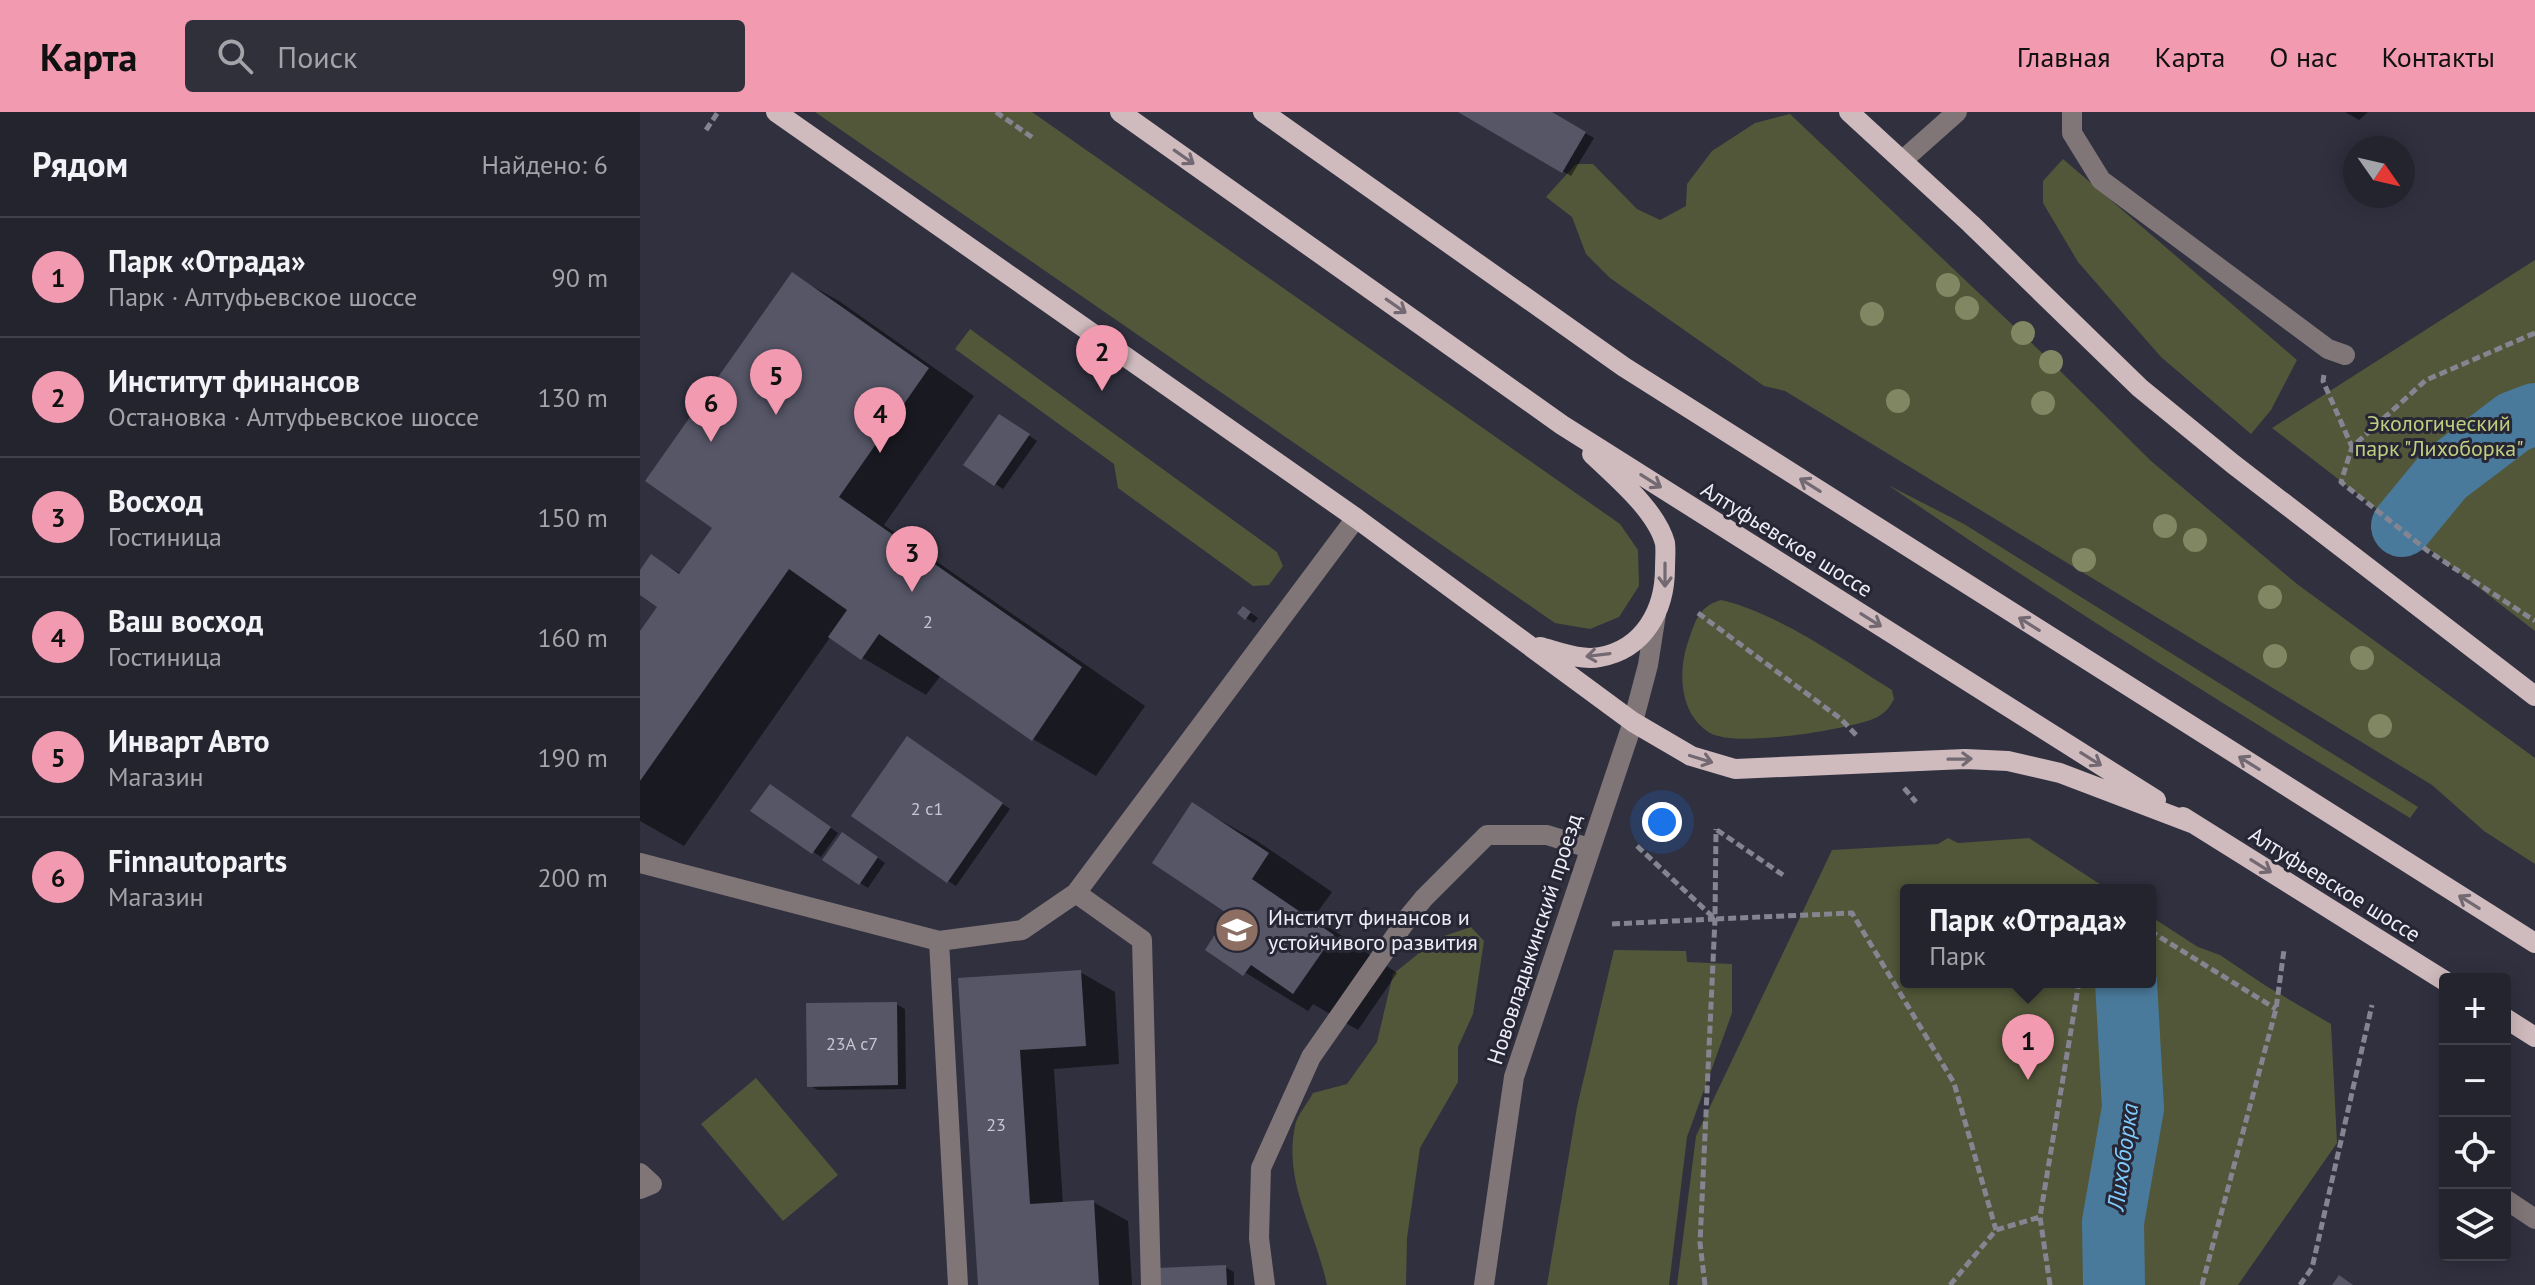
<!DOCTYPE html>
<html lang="ru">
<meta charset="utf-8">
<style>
body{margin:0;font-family:"PT Sans",sans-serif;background:#30303b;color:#f1f3f6}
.controls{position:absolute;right:24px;bottom:24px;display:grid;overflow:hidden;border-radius:8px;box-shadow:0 4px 20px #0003}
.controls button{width:72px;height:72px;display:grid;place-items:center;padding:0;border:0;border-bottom:2px solid #41414b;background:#24242f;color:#f1f3f6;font:40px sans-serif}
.compass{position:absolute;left:1703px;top:24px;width:72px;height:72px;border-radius:50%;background:#24242f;box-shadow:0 4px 20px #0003;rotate:124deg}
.you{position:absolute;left:1022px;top:710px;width:28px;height:28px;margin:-20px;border:6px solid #fff;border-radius:50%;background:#1a73e8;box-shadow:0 0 0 12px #1a73e833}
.badge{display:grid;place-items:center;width:52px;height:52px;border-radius:50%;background:#f29ab0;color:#111;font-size:26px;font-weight:700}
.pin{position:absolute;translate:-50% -66px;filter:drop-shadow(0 2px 4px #0008)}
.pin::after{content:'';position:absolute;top:42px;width:28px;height:24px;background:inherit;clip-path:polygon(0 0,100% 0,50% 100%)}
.popup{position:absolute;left:1260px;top:772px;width:256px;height:104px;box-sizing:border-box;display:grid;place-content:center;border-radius:8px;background:#24242f;filter:drop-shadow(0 2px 6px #0005);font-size:26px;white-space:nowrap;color:#a3a4aa}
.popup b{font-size:30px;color:#f1f3f6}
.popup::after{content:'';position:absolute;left:50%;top:100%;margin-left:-16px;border:16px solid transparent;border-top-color:#24242f}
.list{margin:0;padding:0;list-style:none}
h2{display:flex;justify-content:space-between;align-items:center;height:104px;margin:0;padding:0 32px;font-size:34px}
h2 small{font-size:26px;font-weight:400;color:#a3a4aa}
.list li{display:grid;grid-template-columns:52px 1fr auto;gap:24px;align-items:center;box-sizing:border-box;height:120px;padding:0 32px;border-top:2px solid #41414b}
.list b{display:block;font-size:30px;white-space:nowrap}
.list p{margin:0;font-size:26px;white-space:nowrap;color:#a3a4aa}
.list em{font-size:26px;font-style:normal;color:#a3a4aa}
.icon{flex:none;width:44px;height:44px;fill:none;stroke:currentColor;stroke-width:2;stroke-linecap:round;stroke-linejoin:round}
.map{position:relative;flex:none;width:1895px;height:1173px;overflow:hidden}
header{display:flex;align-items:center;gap:48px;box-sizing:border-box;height:112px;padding:0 40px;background:#f29ab0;color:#111}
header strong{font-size:38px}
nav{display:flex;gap:44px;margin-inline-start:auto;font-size:28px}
.search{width:560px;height:72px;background:#30303b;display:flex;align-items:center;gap:20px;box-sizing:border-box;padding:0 28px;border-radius:8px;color:#a3a4aa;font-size:30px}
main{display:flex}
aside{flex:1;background:#24242f}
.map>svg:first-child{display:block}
.green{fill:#525739}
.shadow{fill:#0007}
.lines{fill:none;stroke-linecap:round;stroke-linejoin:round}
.river{stroke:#4a7a9b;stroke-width:62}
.building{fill:#565667}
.path{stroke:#858592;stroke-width:5;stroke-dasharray:8 4;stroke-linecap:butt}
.minor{stroke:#807678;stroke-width:20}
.major{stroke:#cfbabd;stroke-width:20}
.tree{fill:#808762}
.oneway{stroke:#736972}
.labels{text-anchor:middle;stroke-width:6;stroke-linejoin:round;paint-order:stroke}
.number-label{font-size:18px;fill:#c7c7d3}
.park-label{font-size:22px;fill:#c1ce7f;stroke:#272635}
.street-label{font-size:22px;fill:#ededf7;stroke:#272635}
.poi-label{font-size:22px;fill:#ededf7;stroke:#272635;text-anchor:start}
.water-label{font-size:24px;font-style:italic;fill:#80cafc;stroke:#272635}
</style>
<header>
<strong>Карта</strong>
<div class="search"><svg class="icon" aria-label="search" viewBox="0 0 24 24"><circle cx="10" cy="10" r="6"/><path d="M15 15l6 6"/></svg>Поиск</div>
<nav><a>Главная</a><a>Карта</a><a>О нас</a><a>Контакты</a></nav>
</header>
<main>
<aside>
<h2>Рядом<small>Найдено: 6</small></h2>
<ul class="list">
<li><span class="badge">1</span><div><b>Парк «Отрада»</b><p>Парк · Алтуфьевское шоссе</p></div><em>90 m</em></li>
<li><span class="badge">2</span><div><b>Институт финансов</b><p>Остановка · Алтуфьевское шоссе</p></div><em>130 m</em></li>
<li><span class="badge">3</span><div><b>Восход</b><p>Гостиница</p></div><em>150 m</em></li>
<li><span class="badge">4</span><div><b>Ваш восход</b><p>Гостиница</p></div><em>160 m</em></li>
<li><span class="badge">5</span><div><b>Инварт Авто</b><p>Магазин</p></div><em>190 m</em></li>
<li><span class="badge">6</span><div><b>Finnautoparts</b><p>Магазин</p></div><em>200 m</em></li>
</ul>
</aside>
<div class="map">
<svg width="1895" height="1173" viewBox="0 0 1895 1173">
<rect width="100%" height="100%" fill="#30303f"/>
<path class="green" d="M175 0H392L980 412 998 438 999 474 979 505 950 517 915 511Z
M1150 2 1400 239 1511 349 1657 472 1895 646V752L1844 719 1792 673 1145 279 1124 274 970 166 946 142 932 105 906 85 936 52H953L997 97 1020 108 1046 94 1047 72 1072 39 1115 11Z
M1423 47 1657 248 1631 298 1611 322 1521 245 1438 150 1403 91V69Z
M1895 148V519L1632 316Z
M330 217 637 440 643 454 629 473 613 474 478 376 474 352 315 237Z
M1248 373 1324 412 1778 695 1770 706C1594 599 1418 490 1248 373Z
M1081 488C1136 500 1204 548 1252 578L1254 587C1249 597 1243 603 1233 607 1204 618 1096 636 1070 621 1040 603 1038 562 1047 533 1055 511 1057 495 1081 488Z
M1308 726 1318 731 1389 726 1469 778H1266V870H1510V804L1558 835 1580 843 1626 874 1691 912 1697 1031 1598 1173H1037L1056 1024 1192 738 1298 732Z
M831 815 844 829 833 902 818 935V970L780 1036 767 1126 766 1173H687C676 1120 643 1070 655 1014 657 1003 668 991 673 981L707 972 737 930 753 862 798 826Z
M974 838 1046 839 1047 850 1092 852V901L1047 1025 1029 1173H907L937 995Z
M116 966 198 1063 143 1109 61 1012Z"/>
<path class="shadow" d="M822 0H908L954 26 931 64Z
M1705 0H1728L1719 8Z
M152 163 199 189 334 284 244 413 505 594 456 664 393 627 301 563 286 583 223 546 191 524 44 734 0 709V523L20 494 0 481V461L12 445 41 462 74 415Z
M368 309 397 329 363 377 326 352Z
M604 496 618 506 614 511 606 506Z
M275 631 370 697 316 774 308 769Z
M138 679 198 721 181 745 113 699Z
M553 693 617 729 692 780 674 805 757 861 718 918 673 892 668 899 567 837 591 802Z
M211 727 245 751 228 776 220 771Z
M440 860 475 880 479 952 414 957 423 1092 453 1090 488 1109 492 1173H343L320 868Z
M256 892 265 897 266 977 178 978 169 973Z
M585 1155 594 1160V1173H521Z"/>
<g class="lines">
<path class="river" d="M1762 414 1804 363 1874 310 1895 302
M1474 1173 1473 1110 1493 996 1486 870"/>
</g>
<path class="building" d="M818 0H912L946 20 922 61Z
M152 160 289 256 199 385 442 555 392 629 239 522 221 548 188 525 207 498 149 457 0 669V519L17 495 0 483V458L11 442 39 462 72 416 5 369Z
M359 302 390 322 354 374 323 353Z
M603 494 611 500 605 508 597 501Z
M267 624 363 691 307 771 211 704Z
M130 672 191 715 172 742 110 699Z
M552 690 629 741 612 767 694 823 653 882 611 853 603 864 565 838 588 802 512 751Z
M202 720 238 745 219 773 182 748Z
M441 858 446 934 380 938 390 1092 454 1088 459 1173H338L318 866Z
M257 890 258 973 167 975 166 891Z
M586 1153 587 1173H519L518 1156Z
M1699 1163 1713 1173H1692Z"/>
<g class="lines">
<path class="path" d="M356 0 393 26
M66 18 78 0
M1895 221 1786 268 1712 335 1701 370 1788 439 1895 509
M1684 263 1683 269 1712 335
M1058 501 1201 607 1217 624
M1264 676 1276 690
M1077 718 1143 763
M997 734 1075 807 1212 801 1314 971 1356 1118
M972 812 1075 807 1076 717
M1510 819 1636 897
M1065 1173 1060 1131 1075 807
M1310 1173 1356 1118 1400 1105
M1410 1173 1400 1105 1439 870
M1562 1173 1636 897 1644 838
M1660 1173 1672 1156 1732 893"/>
<path class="minor" d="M1432 0V21L1461 68 1688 237 1705 243
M1263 48 1317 0
M0 751 299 829 382 818 436 781 716 406
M436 781 502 828 511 1173
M299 829 318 1173
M0 1061 12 1072 0 1077
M1865 1087 1895 1107
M625 1173 619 1126 621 1056 671 945 770 803 784 786 847 723H907L949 736
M844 1173 874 965 993 610 1008 553 1016 502"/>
<path class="major" d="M136 0 716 406 993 610 1051 644 1095 657 1325 647 1368 649 1420 661 1554 712
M480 0 922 313 1516 688
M623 0 984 255 1895 831
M1209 0 1331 112 1500 276 1593 352 1895 584
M900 535C919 540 941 549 960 545 1004 537 1025 498 1025 456 1025 448 1026 438 1025 431 1016 398 976 365 952 342
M1543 705 1805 869
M1865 906 1895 925"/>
</g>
<g class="tree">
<circle cx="1308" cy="173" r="12"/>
<circle cx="1327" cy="196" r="12"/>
<circle cx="1232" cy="202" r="12"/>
<circle cx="1383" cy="221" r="12"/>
<circle cx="1411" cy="250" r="12"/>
<circle cx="1258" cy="289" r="12"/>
<circle cx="1403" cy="291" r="12"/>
<circle cx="1525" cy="414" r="12"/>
<circle cx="1555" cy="428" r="12"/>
<circle cx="1444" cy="448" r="12"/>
<circle cx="1630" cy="485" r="12"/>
<circle cx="1635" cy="544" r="12"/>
<circle cx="1722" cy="546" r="12"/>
<circle cx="1740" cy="614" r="12"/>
</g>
<defs><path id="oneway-shaft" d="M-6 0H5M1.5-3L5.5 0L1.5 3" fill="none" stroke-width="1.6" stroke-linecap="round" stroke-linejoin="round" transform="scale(2)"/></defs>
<g class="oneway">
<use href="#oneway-shaft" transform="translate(544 45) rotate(35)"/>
<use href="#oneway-shaft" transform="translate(756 194) rotate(35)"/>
<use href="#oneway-shaft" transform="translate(1011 369) rotate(32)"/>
<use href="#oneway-shaft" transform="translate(1170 373) rotate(-148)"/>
<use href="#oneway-shaft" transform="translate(1025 463) rotate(90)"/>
<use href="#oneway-shaft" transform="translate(1231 508) rotate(32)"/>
<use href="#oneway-shaft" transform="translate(1389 512) rotate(-148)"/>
<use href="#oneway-shaft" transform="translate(958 543) rotate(173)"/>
<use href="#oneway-shaft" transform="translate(1061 647) rotate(17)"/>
<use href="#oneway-shaft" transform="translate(1320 647) rotate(-1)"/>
<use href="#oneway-shaft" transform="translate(1451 647) rotate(32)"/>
<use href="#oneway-shaft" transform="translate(1609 651) rotate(-148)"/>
<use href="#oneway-shaft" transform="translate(1621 754) rotate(32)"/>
<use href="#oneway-shaft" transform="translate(1829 790) rotate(-148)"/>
</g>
<defs>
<g id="university-disc" transform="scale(2.3)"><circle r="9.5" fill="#8d6e63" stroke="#272635"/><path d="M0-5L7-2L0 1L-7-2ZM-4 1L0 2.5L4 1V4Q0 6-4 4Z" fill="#fff"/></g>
</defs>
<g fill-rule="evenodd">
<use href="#university-disc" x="597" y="818"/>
</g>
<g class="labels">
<g class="number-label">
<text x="288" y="516">2</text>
<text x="287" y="703">2 с1</text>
<text x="212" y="938">23А с7</text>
<text x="356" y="1019">23</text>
</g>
<g class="park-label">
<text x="1799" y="319">Экологический<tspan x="1799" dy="25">парк "Лихоборка"</tspan></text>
</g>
<g class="street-label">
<text transform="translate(1147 427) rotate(32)" y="8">Алтуфьевское шоссе</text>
<text transform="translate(1695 772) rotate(32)" y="8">Алтуфьевское шоссе</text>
<text transform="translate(894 827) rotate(-72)" y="8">Нововладыкинский проезд</text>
</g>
<g class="poi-label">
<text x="628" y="813">Институт финансов и<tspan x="628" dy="25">устойчивого развития</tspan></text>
</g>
<g class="water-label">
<text transform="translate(1483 1045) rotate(-82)" y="8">Лихоборка</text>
</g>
</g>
</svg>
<div class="controls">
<button>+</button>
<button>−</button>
<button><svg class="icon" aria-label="locate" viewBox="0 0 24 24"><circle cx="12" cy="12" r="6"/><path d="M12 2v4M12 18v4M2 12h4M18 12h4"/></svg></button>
<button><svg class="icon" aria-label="layers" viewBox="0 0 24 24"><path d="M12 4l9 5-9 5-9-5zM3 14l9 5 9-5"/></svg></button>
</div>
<svg class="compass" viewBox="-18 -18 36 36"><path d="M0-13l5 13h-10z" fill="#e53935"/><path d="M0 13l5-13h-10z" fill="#a3a4aa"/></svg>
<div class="you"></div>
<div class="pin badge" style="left:1388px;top:968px">1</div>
<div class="popup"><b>Парк «Отрада»</b>Парк</div>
<div class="pin badge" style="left:462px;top:279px">2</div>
<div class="pin badge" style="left:272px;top:480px">3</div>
<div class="pin badge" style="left:240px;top:341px">4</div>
<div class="pin badge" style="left:136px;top:303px">5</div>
<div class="pin badge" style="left:71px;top:330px">6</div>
</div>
</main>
